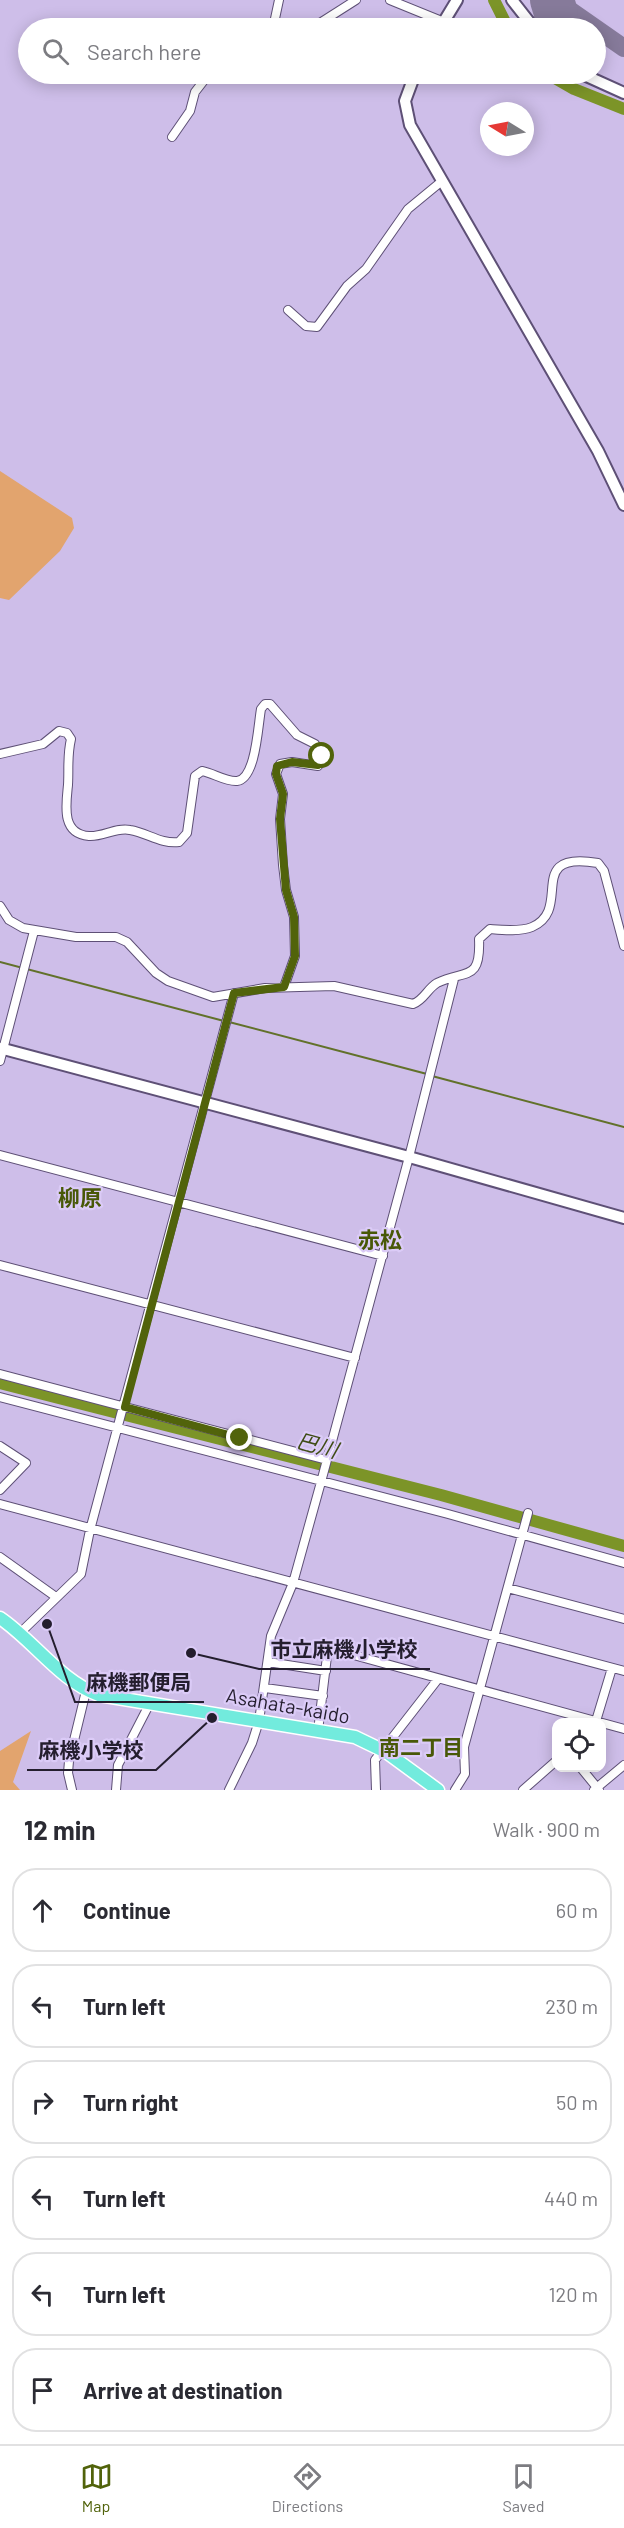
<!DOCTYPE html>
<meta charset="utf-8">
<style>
body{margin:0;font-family:Barlow,"Noto Sans JP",sans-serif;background:#f2f2f3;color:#2b2b33}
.controls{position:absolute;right:18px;bottom:18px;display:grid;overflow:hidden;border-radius:12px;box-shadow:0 3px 15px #0003}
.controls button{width:54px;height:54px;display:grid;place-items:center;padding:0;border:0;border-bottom:2px solid #e1e1e2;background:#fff;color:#2b2b33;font:30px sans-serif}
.compass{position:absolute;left:480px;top:102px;width:54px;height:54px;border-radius:50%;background:#fff;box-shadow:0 3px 15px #0003;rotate:280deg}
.stop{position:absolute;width:18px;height:18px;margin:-14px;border:4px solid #51630b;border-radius:50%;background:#fff}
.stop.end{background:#51630b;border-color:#fff;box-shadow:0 2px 6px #0008}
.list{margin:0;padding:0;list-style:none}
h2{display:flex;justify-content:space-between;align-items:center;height:78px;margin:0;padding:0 24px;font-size:26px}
h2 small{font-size:20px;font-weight:400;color:#7c7c81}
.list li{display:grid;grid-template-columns:39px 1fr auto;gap:18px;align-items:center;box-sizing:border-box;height:84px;margin:0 12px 12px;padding:0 12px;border:2px solid #e1e1e2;border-radius:24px}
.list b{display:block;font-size:22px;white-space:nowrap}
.list em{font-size:20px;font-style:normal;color:#7c7c81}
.icon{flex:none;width:33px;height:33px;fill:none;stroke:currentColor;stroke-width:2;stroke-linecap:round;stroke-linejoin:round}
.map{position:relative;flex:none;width:624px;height:1790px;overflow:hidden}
.search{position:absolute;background:#fff;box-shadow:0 3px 15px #0003;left:18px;right:18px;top:18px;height:66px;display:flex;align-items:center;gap:15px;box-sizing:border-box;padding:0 21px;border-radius:33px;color:#7c7c81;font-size:22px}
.sheet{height:654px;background:#fff}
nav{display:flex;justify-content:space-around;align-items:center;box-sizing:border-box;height:84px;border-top:2px solid #e1e1e2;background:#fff;font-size:16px;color:#7c7c81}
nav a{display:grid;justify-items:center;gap:3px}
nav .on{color:#51630b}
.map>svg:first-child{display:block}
.green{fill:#e2a46e}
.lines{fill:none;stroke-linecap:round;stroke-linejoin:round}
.stream{stroke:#62712a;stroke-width:2}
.river{stroke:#7c9428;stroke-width:12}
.taxiway{stroke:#867a9a;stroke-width:18}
.runway{stroke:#867a9a;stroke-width:44}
.street-casing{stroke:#5e5076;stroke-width:10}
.secondary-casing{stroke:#5e5076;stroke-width:14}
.primary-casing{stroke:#fff;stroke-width:15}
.street{stroke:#fff;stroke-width:8}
.secondary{stroke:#fff;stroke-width:10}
.primary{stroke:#72ebdd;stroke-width:12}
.route{stroke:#51630b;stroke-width:8}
.labels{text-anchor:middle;stroke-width:4.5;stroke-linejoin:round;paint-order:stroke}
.street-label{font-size:20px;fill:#241e2e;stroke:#dbcbf7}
.water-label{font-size:21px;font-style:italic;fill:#3f4c15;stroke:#dbcbf7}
.neighbourhood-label{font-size:21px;font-weight:bold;fill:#485807;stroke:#dbcbf7}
.quarter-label{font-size:22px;font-weight:bold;fill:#485807;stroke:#dbcbf7}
.leader{fill:none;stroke:#241e2e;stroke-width:2}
.callout-dot{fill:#241e2e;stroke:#dbcbf7;stroke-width:2}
.callout-label{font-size:21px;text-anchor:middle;font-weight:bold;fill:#241e2e;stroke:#dbcbf7;stroke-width:4.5;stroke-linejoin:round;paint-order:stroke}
</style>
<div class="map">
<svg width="624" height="1790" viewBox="0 0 624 1790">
<rect width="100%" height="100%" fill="#cebee9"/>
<path class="green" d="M0 471 72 518 74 528 60 551 9 600 0 598Z
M31 1731 13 1782 20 1790H0V1751Z"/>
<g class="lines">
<path class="stream" d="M0 962 224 1021
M229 1022 427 1074
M432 1076 624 1127"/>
<path class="river" d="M494 0 508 28
M548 74 574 89 624 109
M0 1383 441 1495 624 1546"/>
<path class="taxiway" d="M568 9 624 48"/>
<path class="runway" d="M552 0 556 13"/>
<g class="street-casing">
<path id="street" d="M390 0 444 22
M273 28 279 0
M312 28 356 0
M172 137 190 111 195 92 209 74
M288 310 306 326 317 327 347 286 366 269 408 209 442 181
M0 754 43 744 59 731 67 733 71 739C67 756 69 768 68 785 66 805 61 834 89 836 103 837 116 827 130 830 148 833 160 844 179 842L187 833 195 776 202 771C213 773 226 782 237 781 256 779 258 725 261 709L265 704H270L297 735 315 744 322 761 318 766 292 762 280 764 276 774 283 794 280 819 283 865 286 890 294 917 295 956 284 987
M0 906 9 920 23 928 76 937H116L127 942 156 973 168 981 213 997 265 988 334 986 413 1004C424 1000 427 989 437 983 465 969 481 983 479 939L490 929C502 930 520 932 532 927 574 909 523 850 598 863L604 871 624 946
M0 1061 34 931
M0 1155 383 1256
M0 1265 355 1358
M0 1374 327 1460
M0 1397 448 1514 624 1563
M0 1446 26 1463 0 1490
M0 1504 624 1671
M0 1557 56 1597
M508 1588 624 1619
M21 1632 81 1574 90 1530 234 993
M268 1662 326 1671
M265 1688 323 1696
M596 1721 612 1668
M318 1731 328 1648 624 1729
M581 1768 599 1790
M72 1790 68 1773 69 1761 86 1691
M116 1790 118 1765 150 1703
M229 1790 252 1743 259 1721 271 1636 293 1583 321 1482 409 1157 454 979
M376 1790 375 1760 438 1679
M455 1790 465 1774 464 1747 528 1513
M523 1790 556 1761
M594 1790 624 1765"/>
</g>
<g class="secondary-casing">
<path id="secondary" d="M512 0 534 28
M440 28 457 0
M415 74 405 101 410 125 598 451 624 505
M582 74 624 93
M0 1048 409 1157 624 1218"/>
</g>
<g class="primary-casing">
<path id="primary" d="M0 1618C34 1641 60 1681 99 1695L355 1737 386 1752 438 1790"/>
</g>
<use href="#street" class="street"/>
<use href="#secondary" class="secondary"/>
<use href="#primary" class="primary"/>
</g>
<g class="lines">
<path class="route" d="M240 1438 125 1407 234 993 284 987 295 956 294 917 286 890 280 819 283 794 276 774 277 766 292 762 318 765 322 760V756"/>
</g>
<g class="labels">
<g class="street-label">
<text transform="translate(288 1706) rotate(10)" y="7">Asahata-kaido</text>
</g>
<g class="water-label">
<text transform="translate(317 1446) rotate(15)" y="7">巴川</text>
</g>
<g class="neighbourhood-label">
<text x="421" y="1755">南二丁目</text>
</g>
<g class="quarter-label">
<text x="80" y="1206">柳原</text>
<text x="380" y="1248">赤松</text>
</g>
</g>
<path class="leader" d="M191 1653L259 1669H430M47 1624L75 1702H204M212 1718L156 1770H27"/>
<g class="callout-dot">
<circle cx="191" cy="1653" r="6"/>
<circle cx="47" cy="1624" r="6"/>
<circle cx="212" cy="1718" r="6"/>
</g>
<g class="callout-label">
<text x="344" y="1657">市立麻機小学校</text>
<text x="139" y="1690">麻機郵便局</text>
<text x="91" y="1758">麻機小学校</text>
</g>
</svg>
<div class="controls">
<button><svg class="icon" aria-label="locate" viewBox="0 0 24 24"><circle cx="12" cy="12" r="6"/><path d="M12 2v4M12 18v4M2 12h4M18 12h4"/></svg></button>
</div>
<svg class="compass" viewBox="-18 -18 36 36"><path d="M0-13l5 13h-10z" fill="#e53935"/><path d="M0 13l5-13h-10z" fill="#7c7c81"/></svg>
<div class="stop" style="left:322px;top:756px"></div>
<div class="stop end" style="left:240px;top:1438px"></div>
<div class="search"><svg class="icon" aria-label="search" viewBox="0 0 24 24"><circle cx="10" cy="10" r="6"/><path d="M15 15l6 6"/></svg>Search here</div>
</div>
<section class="sheet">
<h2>12 min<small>Walk · 900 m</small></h2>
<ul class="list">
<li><svg class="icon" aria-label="ahead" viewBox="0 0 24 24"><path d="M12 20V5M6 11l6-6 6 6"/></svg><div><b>Continue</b></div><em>60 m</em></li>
<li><svg class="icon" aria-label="left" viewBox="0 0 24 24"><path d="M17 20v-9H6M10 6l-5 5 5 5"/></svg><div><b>Turn left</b></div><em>230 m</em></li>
<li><svg class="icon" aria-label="right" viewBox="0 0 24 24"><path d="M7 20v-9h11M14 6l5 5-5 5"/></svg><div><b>Turn right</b></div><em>50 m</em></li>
<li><svg class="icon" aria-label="left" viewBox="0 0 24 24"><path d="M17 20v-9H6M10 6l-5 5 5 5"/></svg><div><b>Turn left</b></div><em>440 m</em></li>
<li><svg class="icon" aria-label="left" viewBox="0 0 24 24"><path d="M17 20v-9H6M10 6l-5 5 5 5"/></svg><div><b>Turn left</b></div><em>120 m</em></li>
<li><svg class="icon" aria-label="arrive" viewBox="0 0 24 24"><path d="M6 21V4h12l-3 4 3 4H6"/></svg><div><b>Arrive at destination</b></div></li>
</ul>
</section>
<nav>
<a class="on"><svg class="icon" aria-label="map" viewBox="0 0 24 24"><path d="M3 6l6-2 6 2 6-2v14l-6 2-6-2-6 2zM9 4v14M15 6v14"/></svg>Map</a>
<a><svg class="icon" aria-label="directions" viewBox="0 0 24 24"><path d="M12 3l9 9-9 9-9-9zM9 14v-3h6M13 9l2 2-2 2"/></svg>Directions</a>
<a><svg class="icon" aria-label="saved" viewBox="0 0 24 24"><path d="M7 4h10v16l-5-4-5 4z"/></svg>Saved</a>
</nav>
